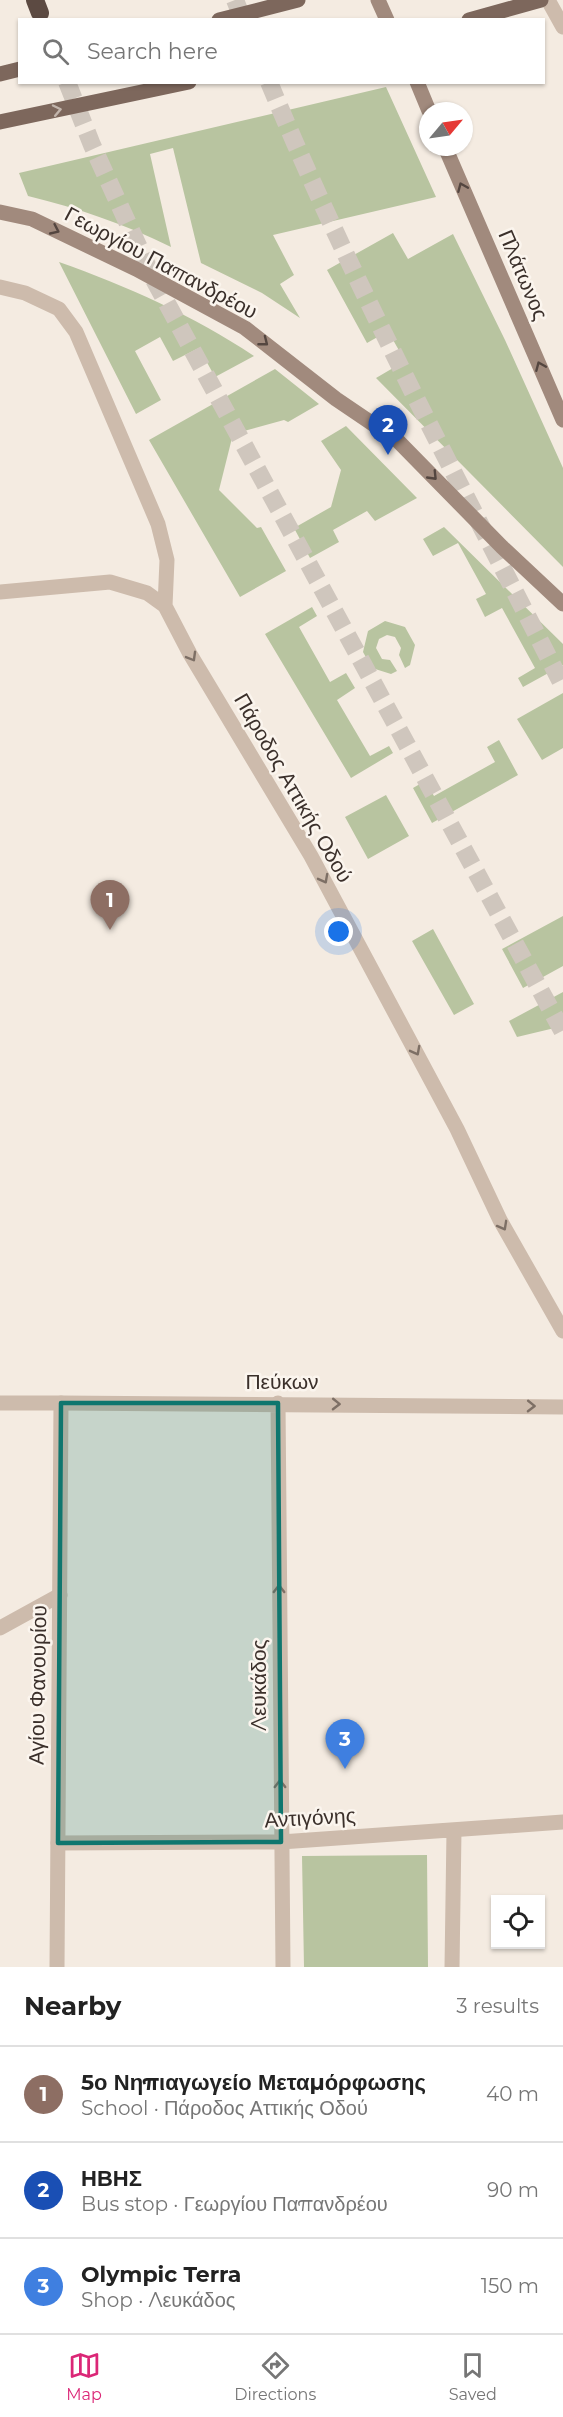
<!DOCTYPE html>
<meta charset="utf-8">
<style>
body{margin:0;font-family:Montserrat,sans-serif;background:#f2f2f2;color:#222}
.controls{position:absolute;right:18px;bottom:18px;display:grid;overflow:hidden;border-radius:0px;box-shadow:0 2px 4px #0004}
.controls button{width:54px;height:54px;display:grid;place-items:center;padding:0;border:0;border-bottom:2px solid #e0e0e0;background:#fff;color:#222;font:30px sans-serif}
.compass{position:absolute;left:419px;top:102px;width:54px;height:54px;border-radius:50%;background:#fff;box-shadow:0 2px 4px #0004;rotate:61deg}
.you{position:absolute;left:339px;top:932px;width:21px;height:21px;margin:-15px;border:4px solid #fff;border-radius:50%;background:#1a73e8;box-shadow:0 0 0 9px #1a73e833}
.badge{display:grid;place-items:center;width:39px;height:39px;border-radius:50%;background:#db2777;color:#fff;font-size:20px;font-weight:700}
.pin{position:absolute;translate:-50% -50px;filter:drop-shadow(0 2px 3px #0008)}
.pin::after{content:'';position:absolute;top:32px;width:21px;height:18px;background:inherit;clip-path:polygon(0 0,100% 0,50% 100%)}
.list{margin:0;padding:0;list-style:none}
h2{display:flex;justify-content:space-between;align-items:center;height:78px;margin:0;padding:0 24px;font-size:26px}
h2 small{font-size:20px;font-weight:400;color:#767676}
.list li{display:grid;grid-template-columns:39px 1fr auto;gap:18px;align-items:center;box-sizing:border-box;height:96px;padding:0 24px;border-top:2px solid #e0e0e0}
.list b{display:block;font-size:22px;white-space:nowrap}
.list p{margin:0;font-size:20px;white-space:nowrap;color:#767676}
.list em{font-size:20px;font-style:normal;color:#767676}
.icon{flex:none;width:33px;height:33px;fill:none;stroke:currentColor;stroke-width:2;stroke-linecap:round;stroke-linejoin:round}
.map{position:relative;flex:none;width:563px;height:1967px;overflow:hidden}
.search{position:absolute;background:#fff;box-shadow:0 2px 4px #0004;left:18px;right:18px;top:18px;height:66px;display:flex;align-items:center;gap:15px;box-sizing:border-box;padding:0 21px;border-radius:0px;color:#767676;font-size:22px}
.sheet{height:366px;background:#fff}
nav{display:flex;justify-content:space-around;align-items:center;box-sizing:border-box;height:84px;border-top:2px solid #e0e0e0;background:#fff;font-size:16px;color:#767676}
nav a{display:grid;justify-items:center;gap:3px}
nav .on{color:#db2777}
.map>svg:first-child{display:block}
.green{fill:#b8c4a0}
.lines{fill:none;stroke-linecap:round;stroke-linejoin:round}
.motorway-tunnel{stroke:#cfc6bd;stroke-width:18;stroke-dasharray:18 9;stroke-linecap:butt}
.minor{stroke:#cdbbac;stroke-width:15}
.tertiary{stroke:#cdbbac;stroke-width:15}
.secondary{stroke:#a18a7d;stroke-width:15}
.primary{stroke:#7d675c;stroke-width:15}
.motorway{stroke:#5c4a42;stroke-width:18}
.primary-bridge{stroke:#7d675c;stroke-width:15}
.oneway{stroke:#c2b5ac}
.oneway2{stroke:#544640}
.oneway3{stroke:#7d6f65}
.marked{fill:#0f766e;fill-opacity:0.2;stroke:#0f766e;stroke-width:4.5;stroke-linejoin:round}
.labels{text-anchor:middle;stroke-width:5;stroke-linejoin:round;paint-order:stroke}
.street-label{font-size:21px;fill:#3b302b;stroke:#fbf5ee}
</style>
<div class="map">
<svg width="563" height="1967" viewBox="0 0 563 1967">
<rect width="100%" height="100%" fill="#f4ebe1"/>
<path class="green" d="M386 87 436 197 273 235 294 275 280 284 300 318 262 293 201 263 173 148 150 154 171 247C125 224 77 208 28 196L19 173Z
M393 233 408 259 453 234 505 340 563 468V567L376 378 405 361 388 331 367 343 327 270Z
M59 262C127 286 194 316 254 356L215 377 199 348 173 361 160 337 135 351 161 400 136 414Z
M275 369 319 404 288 422 284 420 233 434 219 490 257 528 261 527 286 571 240 597 149 440Z
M346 426 417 498 375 521 367 511 333 530 339 542 310 558 294 528 331 507 341 470 321 441Z
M444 527 563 644V665L523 687 518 678 535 668 502 608 485 617 476 599 486 594 458 543 433 556 423 539Z
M312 607 317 616 299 627 330 682 346 673 355 688 337 700 370 756 389 746 393 753 351 778 265 634Z
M385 621 405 627 415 645 410 665 405 668 399 655 401 648 395 637 387 635 379 639 376 648 382 659 390 660 397 671 391 674 372 668 363 652 368 631Z
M563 693V748L542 760 517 719Z
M499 740 518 775 432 823 413 788 425 781 434 796 495 762 487 747Z
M386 795 409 836 368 859 345 817Z
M563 916V966L523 988 502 949Z
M433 929 474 1004 454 1015 412 941Z
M563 992V1026L517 1037 509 1021Z
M427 1855 428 1967H304L302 1856Z"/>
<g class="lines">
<path class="motorway-tunnel" d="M235 0 243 20
M67 82 92 145 151 274 563 1032
M269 82C355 289 462 487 563 686"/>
<path class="minor" d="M548 0 563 27
M0 287 25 293 59 309 76 332 158 524 167 560 165 606 190 654 311 856 457 1129 500 1220 563 1331
M0 592 110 582 147 593 165 606
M61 1403 563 1407
M278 1403 283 1967
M0 1628 60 1595
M58 1843 281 1842 563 1822
M452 1967 454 1831"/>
<path class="tertiary" d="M0 1403H61L57 1967"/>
<path class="secondary" d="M378 0 387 20
M417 82 429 111
M445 147 563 420
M0 212 32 219 136 269 245 328 336 399 398 441 502 547 563 604"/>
<path class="primary" d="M469 20 541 0
M0 74 20 69"/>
<path class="motorway" d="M35 0 40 13"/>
<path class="primary-bridge" d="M219 20 298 0
M0 122 189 82"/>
</g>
<defs><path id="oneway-chevron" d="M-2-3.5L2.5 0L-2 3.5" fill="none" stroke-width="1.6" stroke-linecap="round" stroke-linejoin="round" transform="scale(1.5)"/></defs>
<use class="oneway" href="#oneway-chevron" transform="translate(57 110) rotate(-12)"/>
<g class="oneway2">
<use href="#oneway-chevron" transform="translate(462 187) rotate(-113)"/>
<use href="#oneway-chevron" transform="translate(55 230) rotate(25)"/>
<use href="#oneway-chevron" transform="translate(264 342) rotate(38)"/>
<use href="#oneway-chevron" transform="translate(540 366) rotate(-113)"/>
<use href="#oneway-chevron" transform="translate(433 476) rotate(46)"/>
</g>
<g class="oneway3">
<use href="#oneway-chevron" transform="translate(192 657) rotate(60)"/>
<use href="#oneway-chevron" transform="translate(324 879) rotate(62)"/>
<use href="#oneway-chevron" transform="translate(416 1051) rotate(62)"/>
<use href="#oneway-chevron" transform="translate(503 1226) rotate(61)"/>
<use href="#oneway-chevron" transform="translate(336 1404) rotate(1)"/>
<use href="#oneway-chevron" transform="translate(531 1406) rotate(1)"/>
<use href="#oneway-chevron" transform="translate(279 1589) rotate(-90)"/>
<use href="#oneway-chevron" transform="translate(280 1784) rotate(-90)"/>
</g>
<path class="marked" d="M61 1403H278L281 1842 58 1843Z"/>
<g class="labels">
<g class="street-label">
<text transform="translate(161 263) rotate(28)" y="7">Γεωργίου Παπανδρέου</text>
<text transform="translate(523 275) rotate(67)" y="7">Πλάτωνος</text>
<text transform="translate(293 788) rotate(60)" y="7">Πάροδος Αττικής Οδού</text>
<text x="282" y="1389">Πεύκων</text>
<text transform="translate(38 1685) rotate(-89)" y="7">Αγίου Φανουρίου</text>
<text transform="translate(259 1685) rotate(-90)" y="7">Λευκάδος</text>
<text transform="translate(310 1818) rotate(-3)" y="7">Αντιγόνης</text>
</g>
</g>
</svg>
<div class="controls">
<button><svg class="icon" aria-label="locate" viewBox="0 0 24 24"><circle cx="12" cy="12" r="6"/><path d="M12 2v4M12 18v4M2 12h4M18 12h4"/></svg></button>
</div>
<svg class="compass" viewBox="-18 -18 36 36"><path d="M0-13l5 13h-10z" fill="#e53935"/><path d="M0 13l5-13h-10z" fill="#767676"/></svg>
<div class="you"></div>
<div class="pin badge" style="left:110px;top:930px;background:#8d6e63">1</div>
<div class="pin badge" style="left:388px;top:455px;background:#1a4fb4">2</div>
<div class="pin badge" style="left:345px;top:1769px;background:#3f7fe0">3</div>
<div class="search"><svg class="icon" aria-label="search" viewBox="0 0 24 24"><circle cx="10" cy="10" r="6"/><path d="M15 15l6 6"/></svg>Search here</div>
</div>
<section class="sheet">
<h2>Nearby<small>3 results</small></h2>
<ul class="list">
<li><span class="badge" style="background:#8d6e63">1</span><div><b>5ο Νηπιαγωγείο Μεταμόρφωσης</b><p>School · Πάροδος Αττικής Οδού</p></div><em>40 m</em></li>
<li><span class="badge" style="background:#1a4fb4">2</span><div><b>ΗΒΗΣ</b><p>Bus stop · Γεωργίου Παπανδρέου</p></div><em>90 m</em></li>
<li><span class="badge" style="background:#3f7fe0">3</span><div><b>Olympic Terra</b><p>Shop · Λευκάδος</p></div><em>150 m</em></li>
</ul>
</section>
<nav>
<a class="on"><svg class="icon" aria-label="map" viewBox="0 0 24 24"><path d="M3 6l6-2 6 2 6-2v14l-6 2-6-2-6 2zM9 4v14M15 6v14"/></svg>Map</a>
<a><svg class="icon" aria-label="directions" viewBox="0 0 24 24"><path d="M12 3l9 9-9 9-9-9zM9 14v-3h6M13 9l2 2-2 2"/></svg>Directions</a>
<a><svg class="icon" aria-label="saved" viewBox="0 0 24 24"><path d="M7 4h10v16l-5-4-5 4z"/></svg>Saved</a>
</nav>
